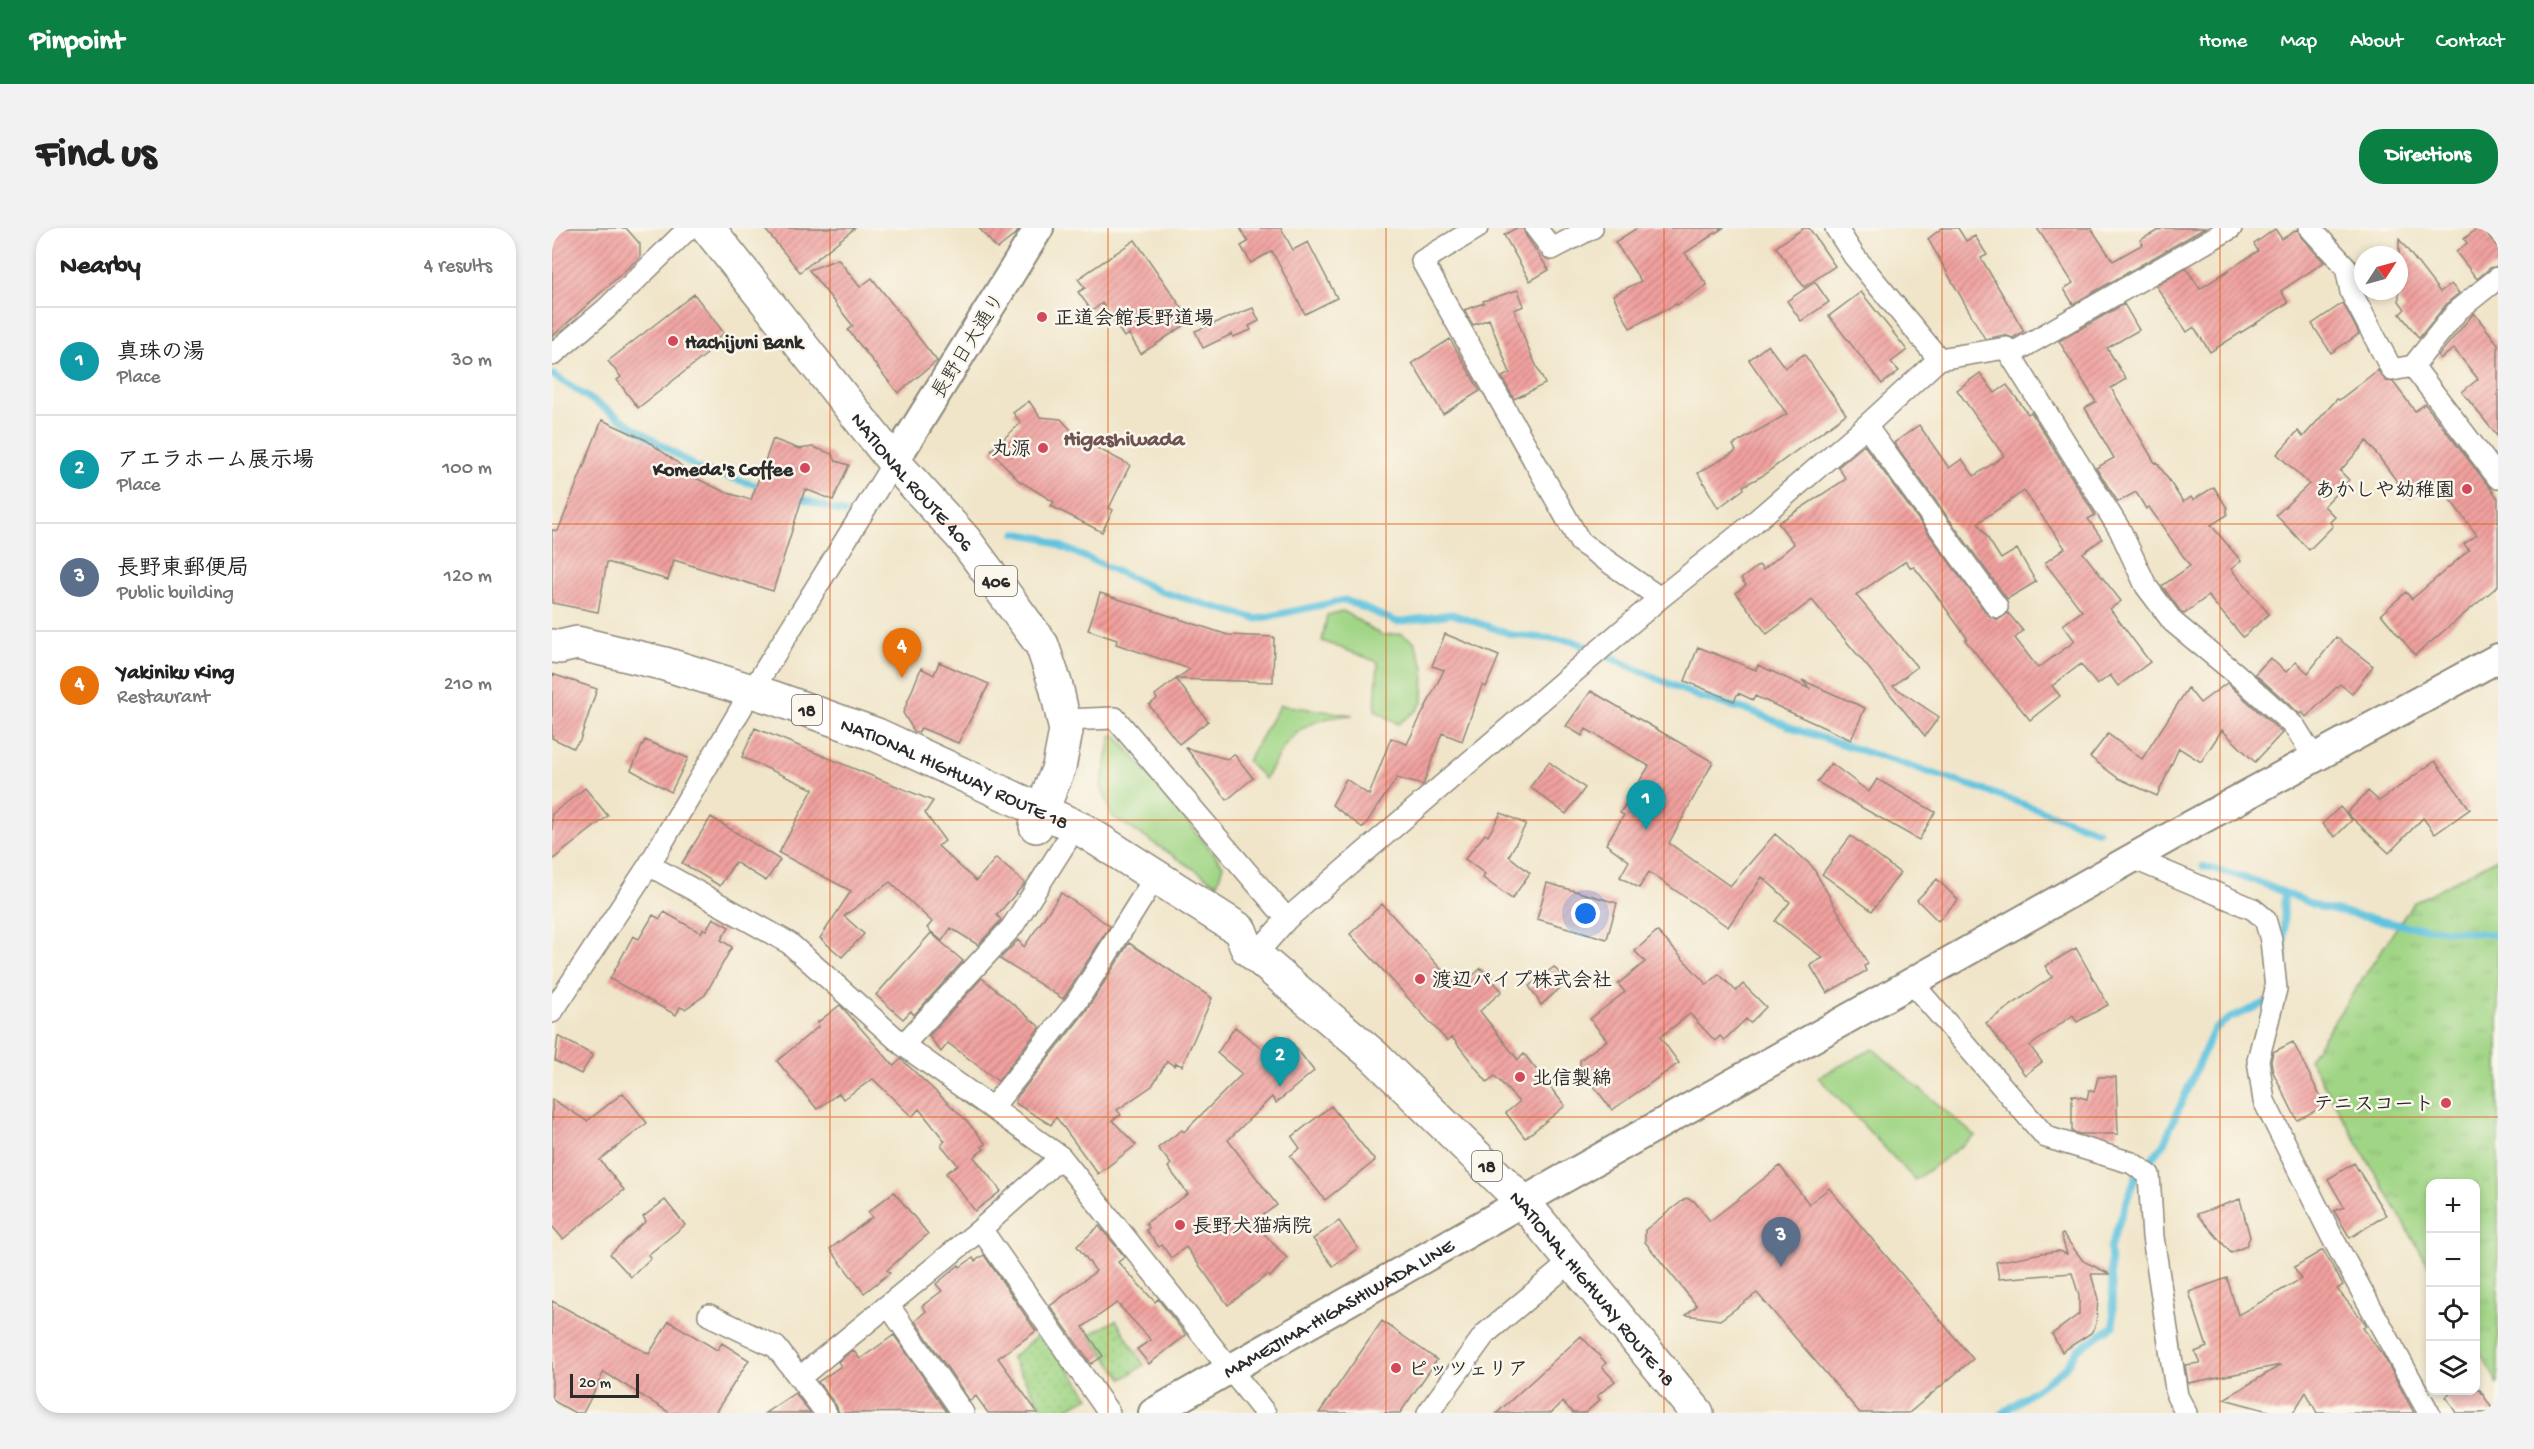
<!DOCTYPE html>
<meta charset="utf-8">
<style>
body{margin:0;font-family:"Gochi Hand","Klee One",sans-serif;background:#f2f2f2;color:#222}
.controls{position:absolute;right:18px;bottom:18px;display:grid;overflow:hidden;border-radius:12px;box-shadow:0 3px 9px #0003}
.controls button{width:54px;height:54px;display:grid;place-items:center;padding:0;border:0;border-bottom:2px solid #e0e0e0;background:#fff;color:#222;font:30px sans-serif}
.compass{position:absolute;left:1802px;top:18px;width:54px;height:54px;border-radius:50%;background:#fff;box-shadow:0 3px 9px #0003;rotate:54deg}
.scale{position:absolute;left:18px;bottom:15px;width:69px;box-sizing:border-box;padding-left:6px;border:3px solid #2b2b2b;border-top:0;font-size:16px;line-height:21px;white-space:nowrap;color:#2b2b2b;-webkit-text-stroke:4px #fbf7ec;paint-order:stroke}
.you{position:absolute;left:1034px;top:686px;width:21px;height:21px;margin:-15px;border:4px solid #fff;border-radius:50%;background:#1a73e8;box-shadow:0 0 0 9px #1a73e833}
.badge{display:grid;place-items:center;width:39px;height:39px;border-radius:50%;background:#0b8043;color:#fff;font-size:20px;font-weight:700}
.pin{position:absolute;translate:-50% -50px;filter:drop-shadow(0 2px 3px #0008)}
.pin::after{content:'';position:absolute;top:32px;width:21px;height:18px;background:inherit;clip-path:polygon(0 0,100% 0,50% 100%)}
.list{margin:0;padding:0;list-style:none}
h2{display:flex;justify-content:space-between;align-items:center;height:78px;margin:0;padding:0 24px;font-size:26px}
h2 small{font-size:20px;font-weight:400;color:#767676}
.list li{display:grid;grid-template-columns:39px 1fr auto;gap:18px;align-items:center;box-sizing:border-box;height:108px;padding:0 24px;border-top:2px solid #e0e0e0}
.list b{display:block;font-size:22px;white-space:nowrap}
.list p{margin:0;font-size:20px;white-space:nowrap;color:#767676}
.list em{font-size:20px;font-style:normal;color:#767676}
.icon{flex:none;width:33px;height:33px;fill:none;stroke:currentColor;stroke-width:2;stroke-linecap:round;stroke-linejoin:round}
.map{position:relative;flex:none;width:1946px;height:1185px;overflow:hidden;border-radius:24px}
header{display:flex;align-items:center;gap:36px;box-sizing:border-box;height:84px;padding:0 30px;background:#0b8043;color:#fff}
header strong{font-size:28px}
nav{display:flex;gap:33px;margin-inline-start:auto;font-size:21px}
.intro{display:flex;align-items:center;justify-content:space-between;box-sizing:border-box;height:144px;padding:0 36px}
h1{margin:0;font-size:42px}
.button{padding:15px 27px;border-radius:24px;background:#0b8043;color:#fff;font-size:21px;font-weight:700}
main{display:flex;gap:36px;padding:0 36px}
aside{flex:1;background:#fff;border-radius:24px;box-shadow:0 3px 9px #0003}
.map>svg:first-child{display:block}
.grass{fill:#a0d585;stroke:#668058;stroke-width:1.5}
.park{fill:url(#park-tufts);stroke:#668058;stroke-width:1.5}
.garden{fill:url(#garden-dots);stroke:#668058;stroke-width:1.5}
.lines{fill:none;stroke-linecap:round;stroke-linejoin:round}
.stream{stroke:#60c3de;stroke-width:7}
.building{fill:url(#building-hatch)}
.street-casing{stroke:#8e887a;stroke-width:24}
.secondary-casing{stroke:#8e887a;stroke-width:32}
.highway-casing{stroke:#8e887a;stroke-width:36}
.street{stroke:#fff;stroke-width:21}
.secondary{stroke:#fff;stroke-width:28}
.highway{stroke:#fff;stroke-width:33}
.grid{fill:none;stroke:#df570e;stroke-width:1.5;stroke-opacity:0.55}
.poi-dot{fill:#d1495b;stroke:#fbf7ec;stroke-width:2}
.labels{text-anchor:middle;stroke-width:5;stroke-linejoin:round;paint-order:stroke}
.shield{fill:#fbf7ec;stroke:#696865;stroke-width:1.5}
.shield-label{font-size:18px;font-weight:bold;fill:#2b2b2b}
.poi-label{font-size:20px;font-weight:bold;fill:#2b2b2b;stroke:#fbf7ec;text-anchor:start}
.street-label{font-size:20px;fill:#2b2b2b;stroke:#fbf7ec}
.quarter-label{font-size:22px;font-weight:bold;fill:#705454;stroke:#fbf7ec}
</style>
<header>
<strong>Pinpoint</strong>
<nav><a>Home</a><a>Map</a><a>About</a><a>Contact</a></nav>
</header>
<div class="intro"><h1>Find us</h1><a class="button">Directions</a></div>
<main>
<aside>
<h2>Nearby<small>4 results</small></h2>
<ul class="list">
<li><span class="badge" style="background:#0f9aa8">1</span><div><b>真珠の湯</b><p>Place</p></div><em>30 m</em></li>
<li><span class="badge" style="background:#0f9aa8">2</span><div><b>アエラホーム展示場</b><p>Place</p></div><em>100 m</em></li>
<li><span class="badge" style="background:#5c6f8a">3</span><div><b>長野東郵便局</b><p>Public building</p></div><em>120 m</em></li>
<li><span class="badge" style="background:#e8710a">4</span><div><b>Yakiniku King</b><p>Restaurant</p></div><em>210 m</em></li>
</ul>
</aside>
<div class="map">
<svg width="1946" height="1185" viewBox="0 0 1946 1185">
<defs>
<pattern id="park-tufts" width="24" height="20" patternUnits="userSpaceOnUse" patternTransform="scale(1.5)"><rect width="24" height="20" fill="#a0d585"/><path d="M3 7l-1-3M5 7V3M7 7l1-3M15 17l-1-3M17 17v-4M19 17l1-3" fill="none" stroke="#8ab773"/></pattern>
<pattern id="garden-dots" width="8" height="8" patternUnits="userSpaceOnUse" patternTransform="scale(1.5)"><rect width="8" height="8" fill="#a0d585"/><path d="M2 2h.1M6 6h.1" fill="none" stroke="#8ab773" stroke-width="1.8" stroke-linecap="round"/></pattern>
<pattern id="building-hatch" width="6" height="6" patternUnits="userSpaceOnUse" patternTransform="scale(1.5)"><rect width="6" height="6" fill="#f1a19f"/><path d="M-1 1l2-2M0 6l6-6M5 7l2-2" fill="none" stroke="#c38382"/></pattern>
</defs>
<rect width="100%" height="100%" fill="#fbf7ec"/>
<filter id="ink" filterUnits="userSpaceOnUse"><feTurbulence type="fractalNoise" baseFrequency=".0167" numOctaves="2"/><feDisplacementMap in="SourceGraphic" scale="12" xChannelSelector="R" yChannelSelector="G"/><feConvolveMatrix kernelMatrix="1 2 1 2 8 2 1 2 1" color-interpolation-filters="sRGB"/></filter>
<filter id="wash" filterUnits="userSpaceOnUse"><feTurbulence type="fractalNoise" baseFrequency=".008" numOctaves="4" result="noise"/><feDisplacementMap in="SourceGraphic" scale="24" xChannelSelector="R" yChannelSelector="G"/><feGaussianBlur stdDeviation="1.35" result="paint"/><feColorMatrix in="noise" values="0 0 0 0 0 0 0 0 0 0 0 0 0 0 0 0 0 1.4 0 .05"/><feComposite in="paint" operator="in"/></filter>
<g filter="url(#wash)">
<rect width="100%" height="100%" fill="#f0e5c9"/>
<path class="grass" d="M791 383 829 407 849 406 862 413 872 439 871 473 865 482 846 496 823 482 826 434 770 413 775 387Z
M728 477 801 487C749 490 736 508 713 551L695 533Z
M564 507 671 637 665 656 560 588 549 558 559 509Z
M1321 821 1423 908 1363 952 1266 849Z"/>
<path class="park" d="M1946 630V1156L1924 1117V956H1878V1040L1757 831 1861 675Z"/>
<path class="garden" d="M564 1092 592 1137 571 1151 537 1107Z
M490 1104 537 1169 507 1185H494L459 1130Z"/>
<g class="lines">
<path class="stream" d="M1 147 147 241 211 259
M242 268 293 285
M464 305 491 310 610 364 705 391 793 372 845 394 900 386 961 407 1021 413 1147 469 1198 483 1249 503 1426 560 1546 603
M1651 638 1704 653 1770 680 1855 698 1946 707
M1732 739V666
M1451 1185 1513 1140 1526 1121 1562 1098 1558 1020 1583 950 1611 917 1662 801 1678 790 1716 774"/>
</g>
<g id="blocks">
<path class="building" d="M8 0H74L88 16V29L0 109V7Z
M212 0H303L248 44Z
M427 0H468L464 6 445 21Z
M688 0H729L741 22 756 14 785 70 753 86 720 23 699 35 689 18 696 14Z
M964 0H971L974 8 997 42 978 53 952 7Z
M1085 0H1171L1133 25 1155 57 1125 77 1124 76 1078 100 1061 67 1089 53 1063 14Z
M1252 0H1257L1283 38 1252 59 1224 19Z
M1390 0H1406L1414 13 1423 8 1435 27 1429 30 1472 103 1461 110 1452 107 1433 111 1376 11Z
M1485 0H1539L1561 33 1591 16 1588 12 1611 0H1653L1521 76 1512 61 1521 55Z
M1926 0H1931L1946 20V38L1938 40 1925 51 1904 24 1915 15 1912 11Z
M1723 1 1730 11 1746 1 1749 9 1772 34 1729 63 1736 75 1658 124 1642 99 1635 104 1604 58 1634 40 1648 61 1706 23 1702 16Z
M1847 11 1888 64 1899 56 1907 65 1896 74 1867 110 1848 86 1853 81 1847 73Z
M583 12 639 93 589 126 577 106 572 109 550 75 540 83 526 64 533 60 526 51Z
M286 31 308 59 320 50 385 133 346 165 296 102 301 98 257 42Z
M1263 54 1277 74 1249 93 1235 73Z
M966 62 972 78 962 82 976 120 993 156 962 171 950 149 958 145 937 91 921 97 912 82 932 75 931 73Z
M1309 64 1355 122 1339 134 1347 143 1330 156 1277 88Z
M142 66 172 105 151 121 155 126 86 180 65 152 69 149 56 133Z
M1791 75 1807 106 1779 125 1760 96Z
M1572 76 1587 102 1555 120 1574 151 1559 160 1603 235 1605 234 1631 274 1639 269 1641 272 1662 259 1675 280V287L1659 297 1689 333 1679 341 1717 386 1691 409 1656 368 1632 386 1630 385 1610 358 1638 338 1597 279 1594 281 1584 264 1566 274 1544 240 1562 230 1533 180 1544 174 1507 113Z
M701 80 707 93 697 98 699 102 681 109 680 106 651 120 643 103Z
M1922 85 1946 116V209L1910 164 1926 151 1902 121 1888 131 1886 128Z
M898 111 928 163 891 186 860 135Z
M1216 117 1233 140 1252 126 1294 186 1210 248 1191 258 1192 261 1166 280 1146 245 1184 223 1181 217 1235 186 1197 132Z
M1826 142 1834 153 1841 154 1863 183 1873 176 1946 270V358L1863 427 1829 386 1854 364 1860 371 1917 322 1912 316 1925 307 1883 252 1858 271 1815 213 1788 243 1797 252 1772 278 1783 289 1778 294 1781 298 1757 322 1724 287 1757 256 1725 226 1746 203 1751 209 1785 171 1787 172Z
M1428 145 1443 165 1455 157 1476 186 1479 184 1543 287 1536 291 1550 311 1531 325 1569 373 1558 381 1598 434 1566 458 1558 447 1545 457 1529 436 1500 458 1508 468 1478 492 1413 412 1415 410 1384 367 1362 339 1359 340 1354 333 1304 367 1365 439 1341 458 1387 489 1373 508 1260 372 1215 406 1184 365 1194 357 1189 351 1207 337 1211 342 1242 316 1226 295 1294 251 1286 239 1312 217 1435 386 1446 392 1456 385 1471 403 1463 410 1486 440 1523 413 1511 397 1530 383 1493 335 1513 320 1472 263 1426 295 1449 331 1465 321 1484 354 1455 371 1342 215 1367 197 1397 240 1410 231 1422 248 1452 228 1405 162Z
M477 173 488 189 509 191 527 211 578 237 557 280 561 282 550 304 499 278 502 274 466 252 439 222 469 195 461 185Z
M50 192 94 212 126 235 137 247 173 264 199 272 221 211 247 221 261 219 280 226 284 233 297 237 281 272 253 261 221 363 122 332 116 352 55 334 46 384 0 375V302L6 303Z
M548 365 676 407 722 409 721 454 624 451 638 441 564 416 565 412 536 402Z
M893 406 947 428 934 459 930 457 910 513 890 505 871 557 845 550 811 600 780 577 794 551 817 567 839 510 855 516 892 442 880 438Z
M1784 409 1821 438 1800 466 1788 456 1754 489 1750 484 1748 486 1703 446 1718 430 1734 444 1744 434 1756 445Z
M1146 419 1204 442 1206 437 1258 461 1250 452 1313 480 1299 512 1203 468 1201 472 1186 465 1182 473 1133 453Z
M387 434 437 456 406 515 369 500 366 505 362 503 351 485 369 440 382 447Z
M0 446 45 461 28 512 21 520 0 510Z
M624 451 656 493 627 516 597 477 605 471 603 467Z
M1675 455 1730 505 1703 534 1670 502 1649 534 1627 520 1605 568 1566 550 1538 529 1556 506 1590 531 1636 460 1648 475Z
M1039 463 1161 534 1117 615 1178 658 1223 606 1260 638 1316 736 1312 738 1314 743 1275 765 1258 737 1271 730 1223 693 1238 674 1210 649 1176 699 1097 644 1087 660 1068 649 1077 633 1054 616 1072 587 1068 585 1097 538 1034 501 1030 508 1014 498Z
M203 500 381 573 373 585 393 613 386 618 424 653 444 630 473 655 445 687 449 692 426 717 399 700 390 713 375 700 380 694 338 654 292 688 312 706 290 729 268 710 299 663 227 625 261 561 190 529Z
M93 512 136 530 119 564 79 542Z
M634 520 675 531 682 526 701 550 675 572Z
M1883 533 1918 581 1883 606 1871 590 1837 625 1795 585 1816 563 1827 573Z
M997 534 1033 560 1014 586 978 559Z
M1279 535 1317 564 1325 551 1383 584 1367 612 1265 554Z
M33 560 56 588 0 632V586Z
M1788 579 1800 592 1783 609 1770 596Z
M949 585 974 596 957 628 978 645 960 671 931 650 933 646 913 631 933 606 936 608Z
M159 589 228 632 214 653 183 634 168 658 130 635Z
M1299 608 1348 645 1320 683 1270 646Z
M1385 651 1406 672 1386 693 1365 672Z
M995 655 1065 675 1055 711 985 691Z
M509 665 558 698 511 771 448 731 466 712 472 719Z
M830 676 907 761 929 740 950 763 928 783 966 832 972 826 1013 878 973 910 954 885 967 874 943 848 935 854 900 809 895 813 798 706Z
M112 684 149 705 151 701 154 702 161 690 177 699 169 712 180 719 153 767 133 781 128 779 124 787 58 751 81 708 87 711 101 687 108 691Z
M1105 703 1155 757 1167 746 1184 763 1191 756 1214 779 1198 795 1194 791 1172 812 1168 808 1163 813 1138 786 1108 809 1127 835 1060 882 1028 840V832L1055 812 1038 791 1073 764 1066 756 1093 734 1083 723Z
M379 705 411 733 362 787 359 783 351 791 324 767Z
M577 715 660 770 630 838 624 835 622 838 615 833 600 858 565 882 569 887 560 892 584 917 546 946 504 889 499 897 463 875 466 868 534 783Z
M1524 720 1556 777 1525 794 1521 787 1478 818 1490 834 1473 847 1434 795 1500 749 1493 738Z
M1002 739 1015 754 989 777 977 758Z
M430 750 488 799 446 853 396 815 389 824 377 808Z
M288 777 342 838 349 831 414 892 434 916 430 919 432 921 422 929 449 963 423 983 394 945 406 937 389 917 393 913 367 881 360 889 321 851 291 871 287 865 265 881 225 833 267 798 265 795Z
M683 799 711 821 725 809 731 817 737 811 762 843 724 875 720 869 676 912 725 977 701 994 735 1030 718 1049 715 1047 676 1077 634 1019 619 1030 610 1017 607 1019 594 1002 597 1000 594 995 636 966 616 939 619 936 606 920 630 902 632 904 690 846 665 825Z
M6 808 41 827 29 846 3 833Z
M1741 814 1773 878 1745 892 1721 844 1719 833 1721 824Z
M1546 849H1564L1566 906H1528L1520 904V867L1535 871 1537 862 1542 864Z
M71 865 95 895 48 932 72 962 11 1011 0 998V871L35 893Z
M779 878 823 933 773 972 738 928 748 920 740 909Z
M1802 935 1834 987 1798 1010 1782 983 1792 979 1776 951Z
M1228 938 1257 976 1277 960 1421 1131 1357 1185H1308L1205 1065 1168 1092 1134 1087 1145 1078 1093 1014V1002L1134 970 1142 973 1158 993Z
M342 964 376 1006 335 1042 338 1045 312 1065 278 1021 320 989 316 984Z
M1688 971 1698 1009 1694 1018 1679 1025 1645 986Z
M113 972 133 997 96 1027 99 1030 79 1049 58 1026 94 993 91 989Z
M787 993 806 1020 781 1038 761 1011Z
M547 998 573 1029 566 1034 603 1074 606 1071 634 1107 597 1136 585 1121 599 1112 565 1075 531 1099 551 1128 539 1136 498 1078 544 1043 525 1018Z
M1511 1006 1531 1033 1558 1046H1539L1546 1071 1544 1096 1539 1105 1510 1124 1500 1106 1527 1086V1068L1520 1045 1447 1051 1444 1034 1490 1025 1507 1023 1515 1026 1509 1007Z
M1771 1022 1791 1057 1785 1061 1813 1095 1814 1098 1811 1100 1832 1129 1862 1185H1765L1754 1164 1741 1185H1724L1672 1171 1729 1137 1636 1155 1633 1137 1648 1135 1643 1124 1655 1119 1637 1064 1675 1050 1686 1087 1749 1051 1742 1039Z
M432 1027 484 1103 446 1130 486 1185H436L424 1168 418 1173 363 1093 374 1083 370 1078 390 1063 384 1056 407 1037 408 1039 421 1030 423 1033Z
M0 1073 97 1126 117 1093 165 1122 170 1115 197 1132 163 1185H118L52 1144 31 1185H23L0 1172Z
M830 1093 885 1132 848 1185H767Z
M342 1107 395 1184 287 1185 284 1177 266 1154 289 1138 286 1134 301 1122 308 1131Z
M1029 1108 1054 1135 1050 1139 1063 1153 1045 1168 1048 1172 1033 1185H1021L1011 1174 999 1185H945Z
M1903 1162H1928L1943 1185H1904L1894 1169Z
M243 1165 258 1185H213Z"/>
</g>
</g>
<g filter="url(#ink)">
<use href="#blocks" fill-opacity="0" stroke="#8e887a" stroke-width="1.5"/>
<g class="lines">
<g class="street-casing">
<path id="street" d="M925 0 870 33 1028 314 1108 370
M984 0 1000 21 1040 0
M1284 0 1302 28 1387 131
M1758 0 1794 39 1799 64 1840 142 1861 138
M1946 50 1906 82 1861 138 1946 250
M1459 126 1679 0
M0 127 54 81 137 0
M1314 198 1445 379
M200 463 342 234
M511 492 563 490 735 691
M1583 631 1701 681 1713 691 1719 712 1724 761 1706 832 1712 873 1780 1009 1877 1185
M97 637 237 715 351 817 509 929 713 1185
M704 726 735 691 1108 370 1198 298 1314 198 1387 131 1454 120 1568 302 1594 358 1621 394 1683 445 1743 499 1763 531
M1360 755 1494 909 1580 935 1597 947 1601 1009 1625 1168 1634 1185
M0 784 97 637 190 479
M351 817 460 699 514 614
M440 880 524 775 595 662
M429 1001 557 1185
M337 1078 411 1185
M157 1087 224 1119 274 1185
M247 1150 429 1001 509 929
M876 1185 933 1106 1021 1032"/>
</g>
<g class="secondary-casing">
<g id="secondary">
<path d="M342 234 487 0"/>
<path id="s1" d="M601 1185 1009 952 1632 601 1946 430"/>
</g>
</g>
<g class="highway-casing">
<g id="highway">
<path id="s2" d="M156 0 342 234 412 311 490 417 504 458 514 503 507 539 484 598"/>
<path id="s3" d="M0 418 8 419 25 415 113 436 222 470 325 507 531 602 688 702 695 720 821 827 971 974 1145 1185"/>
</g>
</g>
<use href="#street" class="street"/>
<use href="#secondary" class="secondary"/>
<use href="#highway" class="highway"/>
</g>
</g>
<path class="grid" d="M278 0V1185M556 0V1185M834 0V1185M1112 0V1185M1390 0V1185M1668 0V1185M0 296H1946M0 592H1946M0 889H1946"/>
<g class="poi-dot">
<circle cx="490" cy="89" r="6"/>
<circle cx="121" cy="113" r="6"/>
<circle cx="491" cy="220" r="6"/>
<circle cx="253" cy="240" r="6"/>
<circle cx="1915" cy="261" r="6"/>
<circle cx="868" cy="751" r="6"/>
<circle cx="968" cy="849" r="6"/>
<circle cx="1894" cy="875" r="6"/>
<circle cx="628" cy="997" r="6"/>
<circle cx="844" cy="1140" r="6"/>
</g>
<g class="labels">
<g class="shield">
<rect x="423" y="338" width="42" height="30" rx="4.5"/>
<rect x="240" y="467" width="30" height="30" rx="4.5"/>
<rect x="920" y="923" width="30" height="30" rx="4.5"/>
</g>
<g class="shield-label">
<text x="444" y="359">406</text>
<text x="255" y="488">18</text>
<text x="935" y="944">18</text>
</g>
<g class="poi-label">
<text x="502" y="96">正道会館長野道場</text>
<text x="133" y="120">Hachijuni Bank</text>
<text x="479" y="227" text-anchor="end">丸源</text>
<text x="241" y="247" text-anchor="end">Komeda's Coffee</text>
<text x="1903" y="268" text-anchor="end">あかしや幼稚園</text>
<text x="880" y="758">渡辺パイプ株式会社</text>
<text x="980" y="856">北信製綿</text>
<text x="1882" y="882" text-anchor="end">テニスコート</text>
<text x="640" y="1004">長野犬猫病院</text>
<text x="856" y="1147">ピッツェリア</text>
</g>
<g class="street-label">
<text transform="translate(415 117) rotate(-58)" y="7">長野日大通り</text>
<text dy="7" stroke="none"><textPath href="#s2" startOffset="326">NATIONAL ROUTE 406</textPath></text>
<text dy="7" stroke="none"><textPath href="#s3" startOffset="426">NATIONAL HIGHWAY ROUTE 18</textPath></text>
<text dy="7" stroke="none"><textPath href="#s3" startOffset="1258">NATIONAL HIGHWAY ROUTE 18</textPath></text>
<text dy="7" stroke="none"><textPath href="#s1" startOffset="213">MAMEJIMA-HIGASHIWADA LINE</textPath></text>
</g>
<g class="quarter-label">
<text x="572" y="217">Higashiwada</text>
</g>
</g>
</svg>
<div class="controls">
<button>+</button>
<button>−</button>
<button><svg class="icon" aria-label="locate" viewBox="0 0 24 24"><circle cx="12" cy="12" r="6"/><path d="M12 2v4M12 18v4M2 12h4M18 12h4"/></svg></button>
<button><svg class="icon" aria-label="layers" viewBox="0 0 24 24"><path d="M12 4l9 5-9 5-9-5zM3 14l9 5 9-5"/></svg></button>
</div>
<svg class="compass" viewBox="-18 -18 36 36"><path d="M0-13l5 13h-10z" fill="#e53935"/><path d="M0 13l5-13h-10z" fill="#767676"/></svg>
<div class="scale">20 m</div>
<div class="you"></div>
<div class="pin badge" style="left:1094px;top:602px;background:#0f9aa8">1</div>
<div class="pin badge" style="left:728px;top:859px;background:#0f9aa8">2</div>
<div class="pin badge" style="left:1229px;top:1039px;background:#5c6f8a">3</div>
<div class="pin badge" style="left:350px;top:450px;background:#e8710a">4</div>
</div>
</main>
